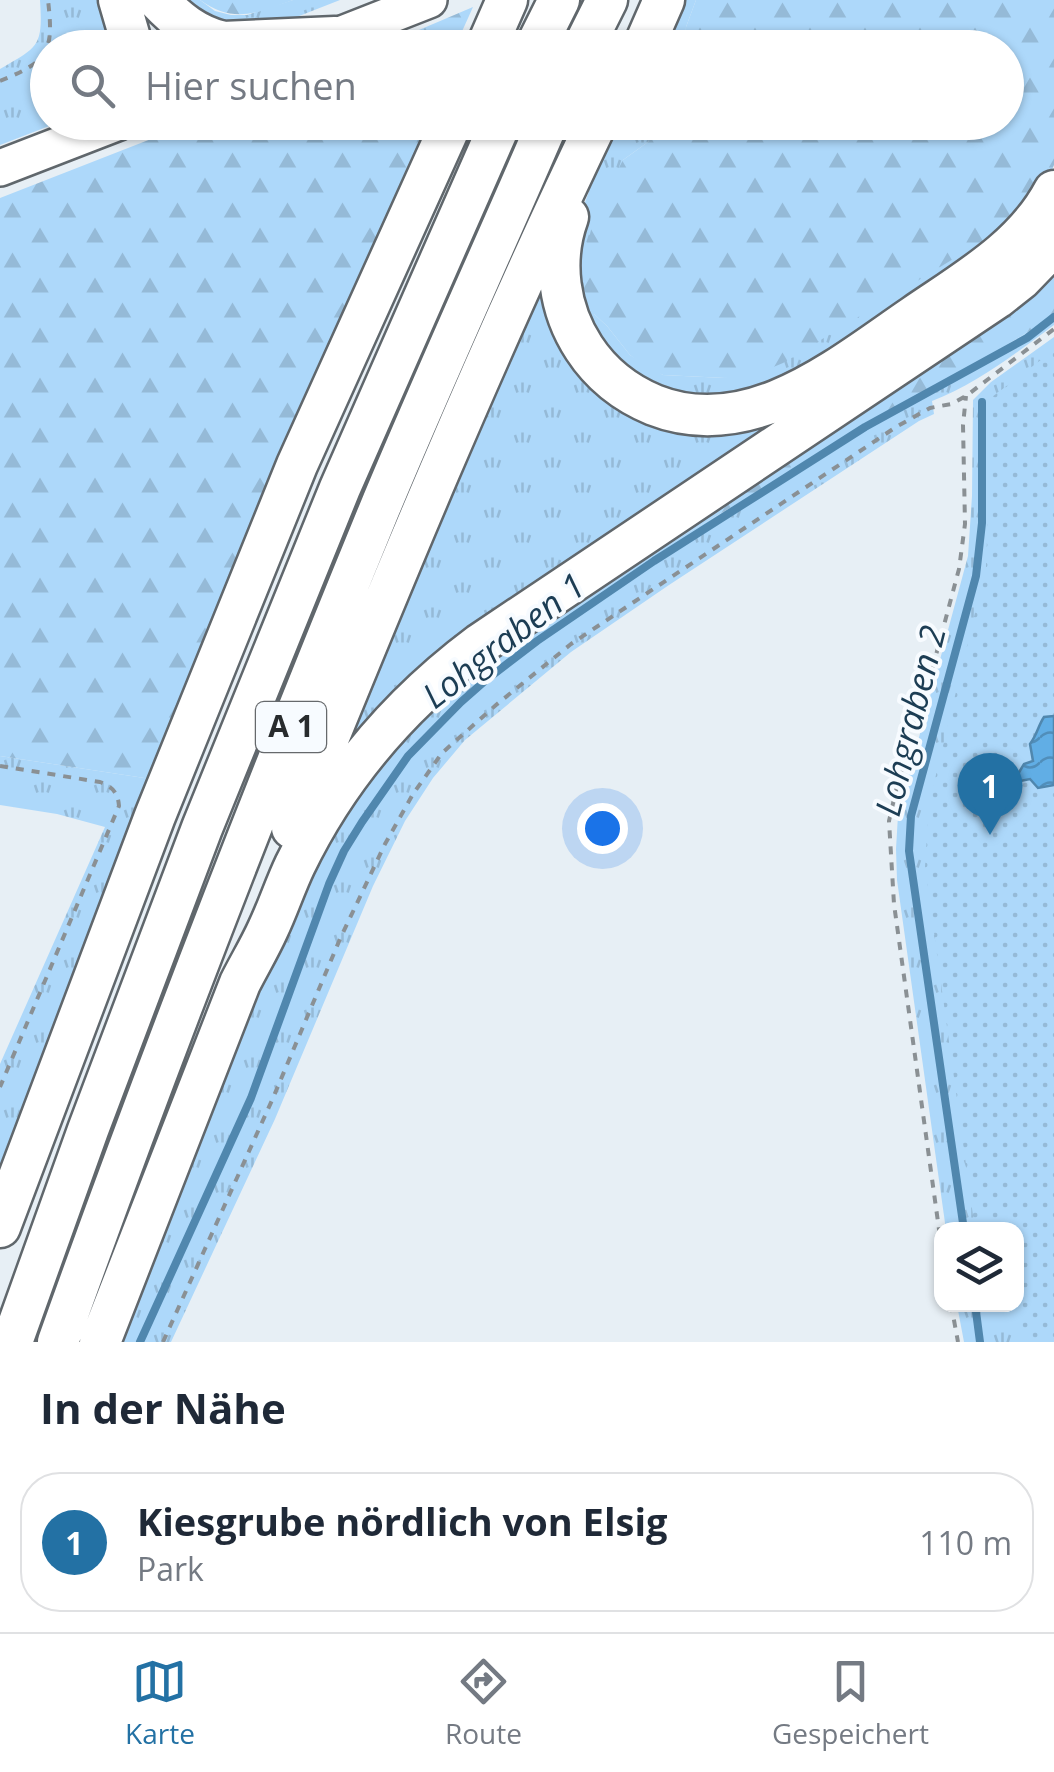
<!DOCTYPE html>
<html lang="de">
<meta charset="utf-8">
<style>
body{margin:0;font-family:"Open Sans",sans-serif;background:#f6f6f7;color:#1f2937}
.controls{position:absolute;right:30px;bottom:30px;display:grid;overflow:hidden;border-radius:20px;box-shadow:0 2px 8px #0004}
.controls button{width:90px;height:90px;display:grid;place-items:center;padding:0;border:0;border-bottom:2px solid #e0e1e3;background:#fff;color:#1f2937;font:50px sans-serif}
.you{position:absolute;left:602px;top:828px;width:35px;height:35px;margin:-25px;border:8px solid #fff;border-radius:50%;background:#1a73e8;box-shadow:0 0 0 15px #1a73e833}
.badge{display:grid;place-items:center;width:65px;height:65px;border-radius:50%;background:#2371a4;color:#fff;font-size:32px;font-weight:700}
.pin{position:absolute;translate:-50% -82px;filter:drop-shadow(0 2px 5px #0008)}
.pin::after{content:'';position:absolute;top:52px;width:35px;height:30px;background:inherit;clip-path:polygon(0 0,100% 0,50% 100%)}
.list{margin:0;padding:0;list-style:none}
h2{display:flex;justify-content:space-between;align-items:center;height:130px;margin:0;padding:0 40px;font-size:42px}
h2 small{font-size:32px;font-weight:400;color:#747a83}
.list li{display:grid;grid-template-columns:65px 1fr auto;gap:30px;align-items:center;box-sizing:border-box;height:140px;margin:0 20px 20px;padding:0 20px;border:2px solid #e0e1e3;border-radius:40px}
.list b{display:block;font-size:38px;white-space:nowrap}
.list p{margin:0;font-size:32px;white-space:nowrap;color:#747a83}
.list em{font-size:32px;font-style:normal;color:#747a83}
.icon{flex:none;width:55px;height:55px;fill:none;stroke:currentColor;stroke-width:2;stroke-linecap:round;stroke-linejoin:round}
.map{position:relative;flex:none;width:1054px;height:1342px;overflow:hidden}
.search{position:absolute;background:#fff;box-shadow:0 2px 8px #0004;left:30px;right:30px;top:30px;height:110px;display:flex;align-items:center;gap:25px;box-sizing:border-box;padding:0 35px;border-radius:55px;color:#747a83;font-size:38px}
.sheet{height:290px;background:#fff}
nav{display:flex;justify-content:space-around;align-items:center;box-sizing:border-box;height:140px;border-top:2px solid #e0e1e3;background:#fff;font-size:28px;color:#747a83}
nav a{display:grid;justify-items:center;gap:5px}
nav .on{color:#2371a4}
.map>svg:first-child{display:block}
.grass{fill:url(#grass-tufts)}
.forest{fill:url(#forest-firs)}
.park{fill:url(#park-dots)}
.water{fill:url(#water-waves);stroke:#5087ae;stroke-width:2.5}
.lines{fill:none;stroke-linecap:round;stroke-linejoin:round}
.stream{stroke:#5087ae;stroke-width:8}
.major-casing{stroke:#60676c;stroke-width:40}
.highway-casing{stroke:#60676c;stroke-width:45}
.path{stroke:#8a9094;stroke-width:4;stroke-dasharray:8 8;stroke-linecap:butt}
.major{stroke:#fff;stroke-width:35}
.highway{stroke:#fff;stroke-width:40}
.labels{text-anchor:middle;stroke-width:8;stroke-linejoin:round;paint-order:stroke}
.shield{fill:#f7fbff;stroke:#66696c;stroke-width:2.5}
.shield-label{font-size:30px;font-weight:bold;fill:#282b2d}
.water-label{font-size:35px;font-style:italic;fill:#1c3d54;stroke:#f7fbff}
</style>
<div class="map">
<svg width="1054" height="1342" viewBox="0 0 1054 1342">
<defs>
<pattern id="grass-tufts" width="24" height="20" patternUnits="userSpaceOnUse" patternTransform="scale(2.5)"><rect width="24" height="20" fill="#add8fa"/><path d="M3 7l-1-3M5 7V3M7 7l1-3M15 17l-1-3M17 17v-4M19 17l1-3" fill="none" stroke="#95bad7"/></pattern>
<pattern id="forest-firs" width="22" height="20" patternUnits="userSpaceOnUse" patternTransform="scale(2.5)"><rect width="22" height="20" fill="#add8fa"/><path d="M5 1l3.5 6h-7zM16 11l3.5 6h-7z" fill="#95bad7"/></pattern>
<pattern id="park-dots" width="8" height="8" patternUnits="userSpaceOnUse" patternTransform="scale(2.5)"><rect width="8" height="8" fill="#add8fa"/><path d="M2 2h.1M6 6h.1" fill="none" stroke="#95bad7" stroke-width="1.8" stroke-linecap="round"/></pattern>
<pattern id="water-waves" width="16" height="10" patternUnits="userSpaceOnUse" patternTransform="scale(2.5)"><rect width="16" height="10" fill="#61aee5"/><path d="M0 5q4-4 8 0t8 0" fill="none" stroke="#508eba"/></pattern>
</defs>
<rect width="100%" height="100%" fill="#e7eff5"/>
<path class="grass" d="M40 0H104L115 47 48 48V122L57 123 0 145V69C39 47 43 46 40 0Z
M173 0H200L215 11 231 15H247L293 0H340L266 29 241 33Z
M680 0H696L686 27 685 47 657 48Z
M620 123H659L648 142 623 160 594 314 607 326 630 355 663 375 725 378 981 241 1007 235 779 387 679 400 613 365 574 288 580 216 592 183Z
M546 265 616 397 814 395 332 778Z
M1054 313V325C1016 353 977 384 932 401L934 414 919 421 669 585 571 652 465 740 433 778 405 821 373 886 275 1119 171 1342H115L225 1081 314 856 412 717 625 562 651 554 928 393 1041 324Z
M1054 337V1342H964L957 1305 1016 1304V1230H946L897 880 896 849 898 815 968 556 972 496 973 400 991 382Z
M0 756 151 779 0 1181V1064L105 827 57 814 0 805Z"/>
<path class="forest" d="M200 0H293C258 13 233 24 200 0Z
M696 0H1054V165L1046 183 1007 235 981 242 783 363 752 376 725 378 663 375 649 369 630 355 607 326 594 314 584 289 583 262 595 214 623 160 648 142 659 123 1006 122V48L685 47 686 27Z
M473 7 455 47H379Z
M192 123H436L151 779 0 756V198Z
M1054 265V313L1041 324 928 393 651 554 625 562Z"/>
<path class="park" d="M1054 350V1342H1025L1017 1296 1016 1230H975L925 867 929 804 986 567 992 397Z"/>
<path class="water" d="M1054 716V785L1038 788 1030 779 1020 781 1018 774 1024 764 1033 761 1030 744C1037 735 1038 726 1044 717Z"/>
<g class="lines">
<path class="stream" d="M964 1230 909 851 911 816 976 576 982 523V402
M975 1304 980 1342
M140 1342 251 1098 329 884 344 851 362 822 408 756 461 702 486 680 537 641 654 561 865 427 1027 338 1054 317"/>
<g class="major-casing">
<path id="major" d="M309 47 429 0
M0 168 119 122"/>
</g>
<g class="highway-casing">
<path id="highway" d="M119 0 133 48
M158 0C177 20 195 35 223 42L335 37
M486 48 507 0
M535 48 559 0
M583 48 607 0
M643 48 664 0
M568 217C552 261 559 310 584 348 601 374 625 393 654 405 750 443 839 367 914 316 965 281 1024 248 1054 191
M292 828C388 591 486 353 597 122
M0 1227 155 816 297 465 452 122
M12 1342 88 1130 202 828 340 488 501 122
M58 1342C158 1062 266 785 379 510 433 380 492 252 548 122
M100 1342 240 983C249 965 260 947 268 929 278 908 285 886 295 865 338 776 401 703 480 644L997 298 1021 279 1054 245"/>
</g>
<path class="path" d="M0 81C49 61 54 52 48 0
M0 766 100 782C113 787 118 793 119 806L0 1087
M942 1251 894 904 889 821 897 786 928 685 959 569 965 524 963 425 966 396
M951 1304 958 1342
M163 1342 273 1098 340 939 385 844 413 794 442 753 496 705 571 644 896 427 930 408 951 404 966 396 1054 329"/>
<use href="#major" class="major"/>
<use href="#highway" class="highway"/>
</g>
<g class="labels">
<rect class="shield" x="256" y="702" width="70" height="50" rx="8"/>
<g class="shield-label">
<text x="291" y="737">A 1</text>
</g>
<g class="water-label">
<text transform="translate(504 641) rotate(-38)" y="12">Lohgraben 1</text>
<text transform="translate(911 721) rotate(-76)" y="12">Lohgraben 2</text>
</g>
</g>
</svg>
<div class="controls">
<button><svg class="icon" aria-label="layers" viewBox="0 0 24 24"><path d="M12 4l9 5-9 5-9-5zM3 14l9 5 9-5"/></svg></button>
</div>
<div class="you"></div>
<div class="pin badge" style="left:990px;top:835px">1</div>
<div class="search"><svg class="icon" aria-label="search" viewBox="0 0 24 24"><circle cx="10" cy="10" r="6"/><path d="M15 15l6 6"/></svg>Hier suchen</div>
</div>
<section class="sheet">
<h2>In der Nähe<small></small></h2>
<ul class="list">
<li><span class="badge">1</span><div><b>Kiesgrube nördlich von Elsig</b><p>Park</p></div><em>110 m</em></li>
</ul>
</section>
<nav>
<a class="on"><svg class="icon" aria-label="map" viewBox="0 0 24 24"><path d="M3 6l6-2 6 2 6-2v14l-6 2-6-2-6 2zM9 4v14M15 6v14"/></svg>Karte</a>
<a><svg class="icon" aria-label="directions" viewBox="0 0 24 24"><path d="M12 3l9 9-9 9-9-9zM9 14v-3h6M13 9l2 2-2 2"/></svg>Route</a>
<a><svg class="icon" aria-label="saved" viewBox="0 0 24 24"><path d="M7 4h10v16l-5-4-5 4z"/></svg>Gespeichert</a>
</nav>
